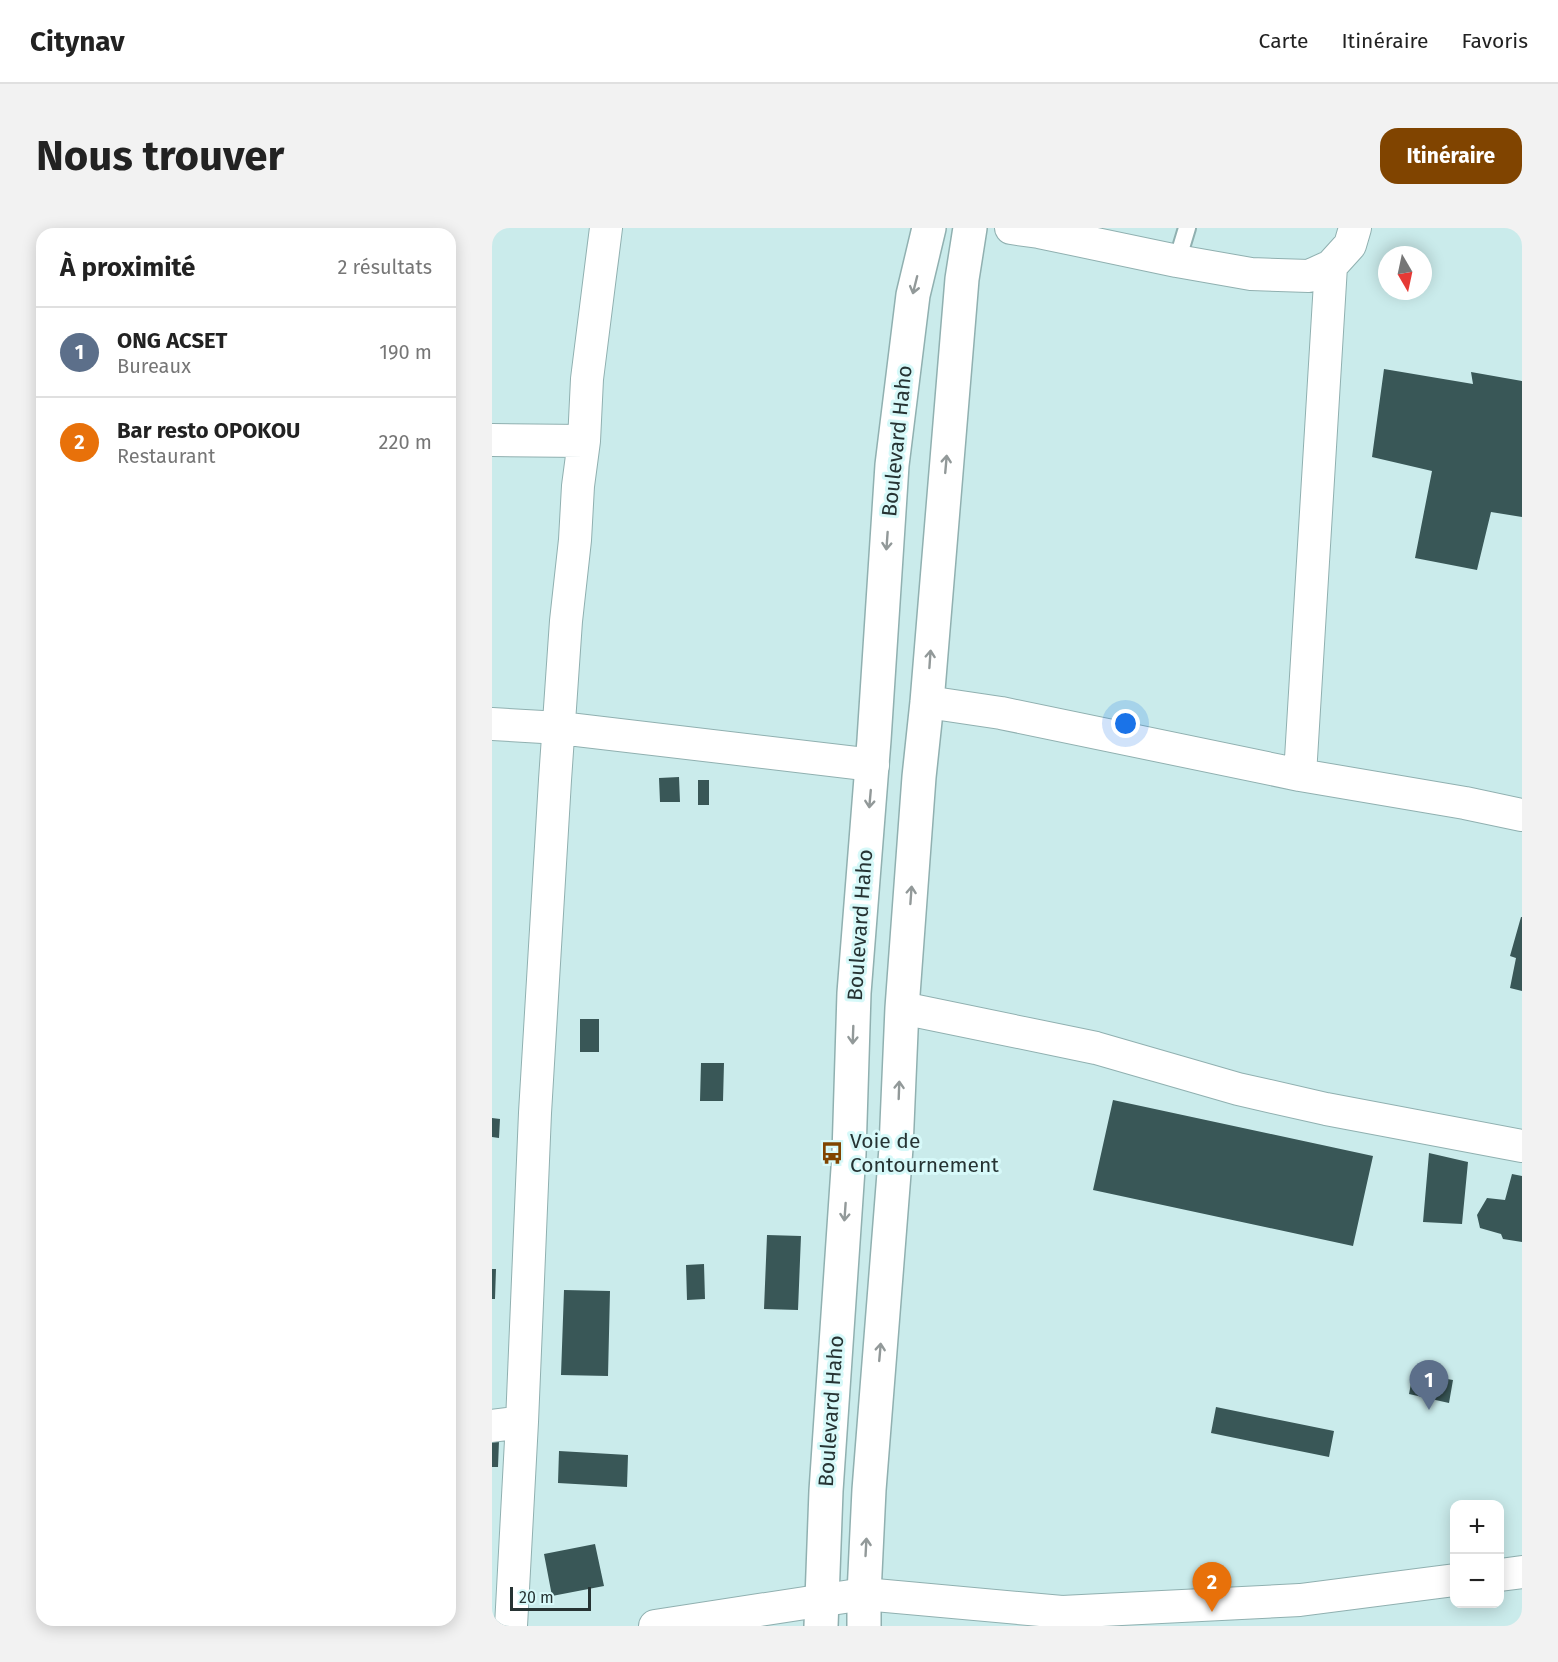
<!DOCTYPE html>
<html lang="fr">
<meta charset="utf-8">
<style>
body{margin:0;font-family:"Fira Sans",sans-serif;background:#f2f2f2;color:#222}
.controls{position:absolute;right:18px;bottom:18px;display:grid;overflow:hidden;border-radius:12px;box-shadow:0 3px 15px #0003}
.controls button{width:54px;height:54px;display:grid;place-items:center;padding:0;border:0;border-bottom:2px solid #e0e0e0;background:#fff;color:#222;font:30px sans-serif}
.compass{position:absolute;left:886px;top:18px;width:54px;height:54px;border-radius:50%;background:#fff;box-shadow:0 3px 15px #0003;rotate:171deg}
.scale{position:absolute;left:18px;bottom:15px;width:81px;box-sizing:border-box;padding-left:6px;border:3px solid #263333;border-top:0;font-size:16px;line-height:21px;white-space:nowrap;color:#263333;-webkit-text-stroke:4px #d7f9f9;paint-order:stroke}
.you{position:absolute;left:634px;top:496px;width:21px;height:21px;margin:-15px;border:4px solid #fff;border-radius:50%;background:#1a73e8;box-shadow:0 0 0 9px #1a73e833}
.badge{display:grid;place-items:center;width:39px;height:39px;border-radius:50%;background:#804400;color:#fff;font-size:20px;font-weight:700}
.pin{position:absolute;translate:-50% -50px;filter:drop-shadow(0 2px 3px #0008)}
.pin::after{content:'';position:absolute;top:32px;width:21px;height:18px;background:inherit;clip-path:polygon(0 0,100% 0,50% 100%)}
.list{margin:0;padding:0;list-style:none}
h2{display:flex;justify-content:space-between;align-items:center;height:78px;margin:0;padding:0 24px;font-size:26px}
h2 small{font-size:20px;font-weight:400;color:#767676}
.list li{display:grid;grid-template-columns:39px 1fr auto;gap:18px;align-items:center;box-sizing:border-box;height:90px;padding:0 24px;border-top:2px solid #e0e0e0}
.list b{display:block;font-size:22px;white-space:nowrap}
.list p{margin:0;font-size:20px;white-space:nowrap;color:#767676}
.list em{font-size:20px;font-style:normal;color:#767676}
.map{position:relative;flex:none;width:1030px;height:1398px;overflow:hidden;border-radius:18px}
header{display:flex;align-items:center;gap:36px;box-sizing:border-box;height:84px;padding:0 30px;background:#fff;border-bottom:2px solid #e0e0e0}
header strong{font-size:28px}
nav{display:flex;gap:33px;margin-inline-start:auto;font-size:21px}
.intro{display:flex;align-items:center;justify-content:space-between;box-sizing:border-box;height:144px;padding:0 36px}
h1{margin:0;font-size:42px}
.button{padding:15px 27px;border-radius:18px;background:#804400;color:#fff;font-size:21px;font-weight:700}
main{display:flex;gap:36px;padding:0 36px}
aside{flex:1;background:#fff;border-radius:18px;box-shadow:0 3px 15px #0003}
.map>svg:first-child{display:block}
.building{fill:#395757}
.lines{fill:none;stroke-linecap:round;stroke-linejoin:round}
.lane-casing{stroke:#90b0b0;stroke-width:20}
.street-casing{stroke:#90b0b0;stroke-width:34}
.secondary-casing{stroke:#90b0b0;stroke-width:36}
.lane{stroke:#fff;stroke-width:16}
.street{stroke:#fff;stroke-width:32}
.secondary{stroke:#fff;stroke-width:33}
.oneway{stroke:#929999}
.labels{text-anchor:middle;stroke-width:6;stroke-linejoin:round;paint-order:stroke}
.street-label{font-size:21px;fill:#263333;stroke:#d7f9f9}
.poi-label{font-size:21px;fill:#263333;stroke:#d7f9f9;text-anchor:start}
</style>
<header>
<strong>Citynav</strong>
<nav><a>Carte</a><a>Itinéraire</a><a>Favoris</a></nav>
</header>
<div class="intro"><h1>Nous trouver</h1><a class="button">Itinéraire</a></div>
<main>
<aside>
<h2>À proximité<small>2 résultats</small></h2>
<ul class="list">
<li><span class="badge" style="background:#5c6f8a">1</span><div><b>ONG ACSET</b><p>Bureaux</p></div><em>190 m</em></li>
<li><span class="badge" style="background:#e8710a">2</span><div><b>Bar resto OPOKOU</b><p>Restaurant</p></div><em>220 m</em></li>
</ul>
</aside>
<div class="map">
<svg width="1030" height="1398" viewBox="0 0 1030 1398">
<rect width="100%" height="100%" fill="#caebeb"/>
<path class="building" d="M892 141 981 156 979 144 1030 153V289L999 284 985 342 923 330 940 243 880 229Z
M187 549 188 574H168L167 550Z
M206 552H217V577H206Z
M1029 689H1030V763L1018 760 1024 730 1018 728Z
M88 791H107V824H88Z
M209 835H232L231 873H208Z
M621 872 881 928 861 1018 601 962Z
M0 890 8 891 7 910 0 909Z
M937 925 976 934 970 996 931 994Z
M1020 946 1030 948V1014L1011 1011 1009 1006 988 1000 985 987 995 970 1013 972Z
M275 1007 309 1008 306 1082 272 1081Z
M212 1036 213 1071 195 1072 194 1037Z
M0 1041H4L3 1071H0Z
M72 1062 118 1063 116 1148 69 1147Z
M921 1145 961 1152 957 1175 917 1166Z
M724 1179 842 1203 837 1229 719 1205Z
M0 1213H7L6 1239H0Z
M67 1223 136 1227 135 1259 66 1255Z
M103 1316 112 1358 60 1368 52 1326Z"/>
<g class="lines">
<g class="lane-casing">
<path id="lane" d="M685 33 695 0"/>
</g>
<g class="street-casing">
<path id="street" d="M519 0 547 4 685 33 759 46 817 48 839 38 858 17 863 0
M0 212 92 213
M435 474 509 485 808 547 973 575 1030 587
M0 496 68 500 381 537
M808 547 839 38
M410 780 604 820 746 861 834 881 1030 918
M0 1198 30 1194
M1008 1347 1030 1344
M19 1398 30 1194 43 885 63 552 74 393 83 312 86 258 92 213 95 151 114 0
M163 1398 372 1366 570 1384 808 1372 963 1352"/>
</g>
<g class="secondary-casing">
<path id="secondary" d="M329 1398 334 1263 357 926 362 765 382 512 400 237 421 67 437 0
M372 1398V1366L377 1262 404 920 410 780 427 549 435 474 470 51 478 0"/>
</g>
<use href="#lane" class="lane"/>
<use href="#street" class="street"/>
<use href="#secondary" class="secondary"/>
</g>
<defs><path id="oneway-shaft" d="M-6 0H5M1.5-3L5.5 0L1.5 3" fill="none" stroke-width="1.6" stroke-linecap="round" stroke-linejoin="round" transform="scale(1.5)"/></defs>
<g class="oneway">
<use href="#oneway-shaft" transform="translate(423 57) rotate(104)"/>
<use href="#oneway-shaft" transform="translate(454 236) rotate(-85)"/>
<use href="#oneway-shaft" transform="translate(395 313) rotate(94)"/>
<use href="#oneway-shaft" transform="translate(438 431) rotate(-86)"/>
<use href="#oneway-shaft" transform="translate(378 571) rotate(95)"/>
<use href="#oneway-shaft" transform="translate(419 667) rotate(-86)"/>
<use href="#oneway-shaft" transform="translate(361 807) rotate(92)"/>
<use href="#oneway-shaft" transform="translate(407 862) rotate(-88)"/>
<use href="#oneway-shaft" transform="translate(353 984) rotate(94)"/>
<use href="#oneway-shaft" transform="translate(388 1124) rotate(-85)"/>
<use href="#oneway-shaft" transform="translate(374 1319) rotate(-87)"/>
</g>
<defs>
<g id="bus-bare" transform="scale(1.8)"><path d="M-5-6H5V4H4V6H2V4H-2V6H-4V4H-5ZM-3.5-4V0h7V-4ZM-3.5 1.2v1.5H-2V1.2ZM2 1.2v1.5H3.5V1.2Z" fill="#804400" stroke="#d7f9f9" stroke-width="2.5" paint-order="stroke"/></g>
</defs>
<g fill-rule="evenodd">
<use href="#bus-bare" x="340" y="925"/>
</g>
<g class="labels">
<g class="street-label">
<text transform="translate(405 213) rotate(-84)" y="7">Boulevard Haho</text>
<text transform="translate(368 697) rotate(-86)" y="7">Boulevard Haho</text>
<text transform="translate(339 1183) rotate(-86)" y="7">Boulevard Haho</text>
</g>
<g class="poi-label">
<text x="358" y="920">Voie de<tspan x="358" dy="24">Contournement</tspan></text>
</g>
</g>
</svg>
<div class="controls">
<button>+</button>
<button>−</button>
</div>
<svg class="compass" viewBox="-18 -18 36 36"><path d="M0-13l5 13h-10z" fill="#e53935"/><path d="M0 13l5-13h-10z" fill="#767676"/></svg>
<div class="scale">20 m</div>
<div class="you"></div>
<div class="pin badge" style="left:937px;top:1182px;background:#5c6f8a">1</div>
<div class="pin badge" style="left:720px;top:1384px;background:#e8710a">2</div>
</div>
</main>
